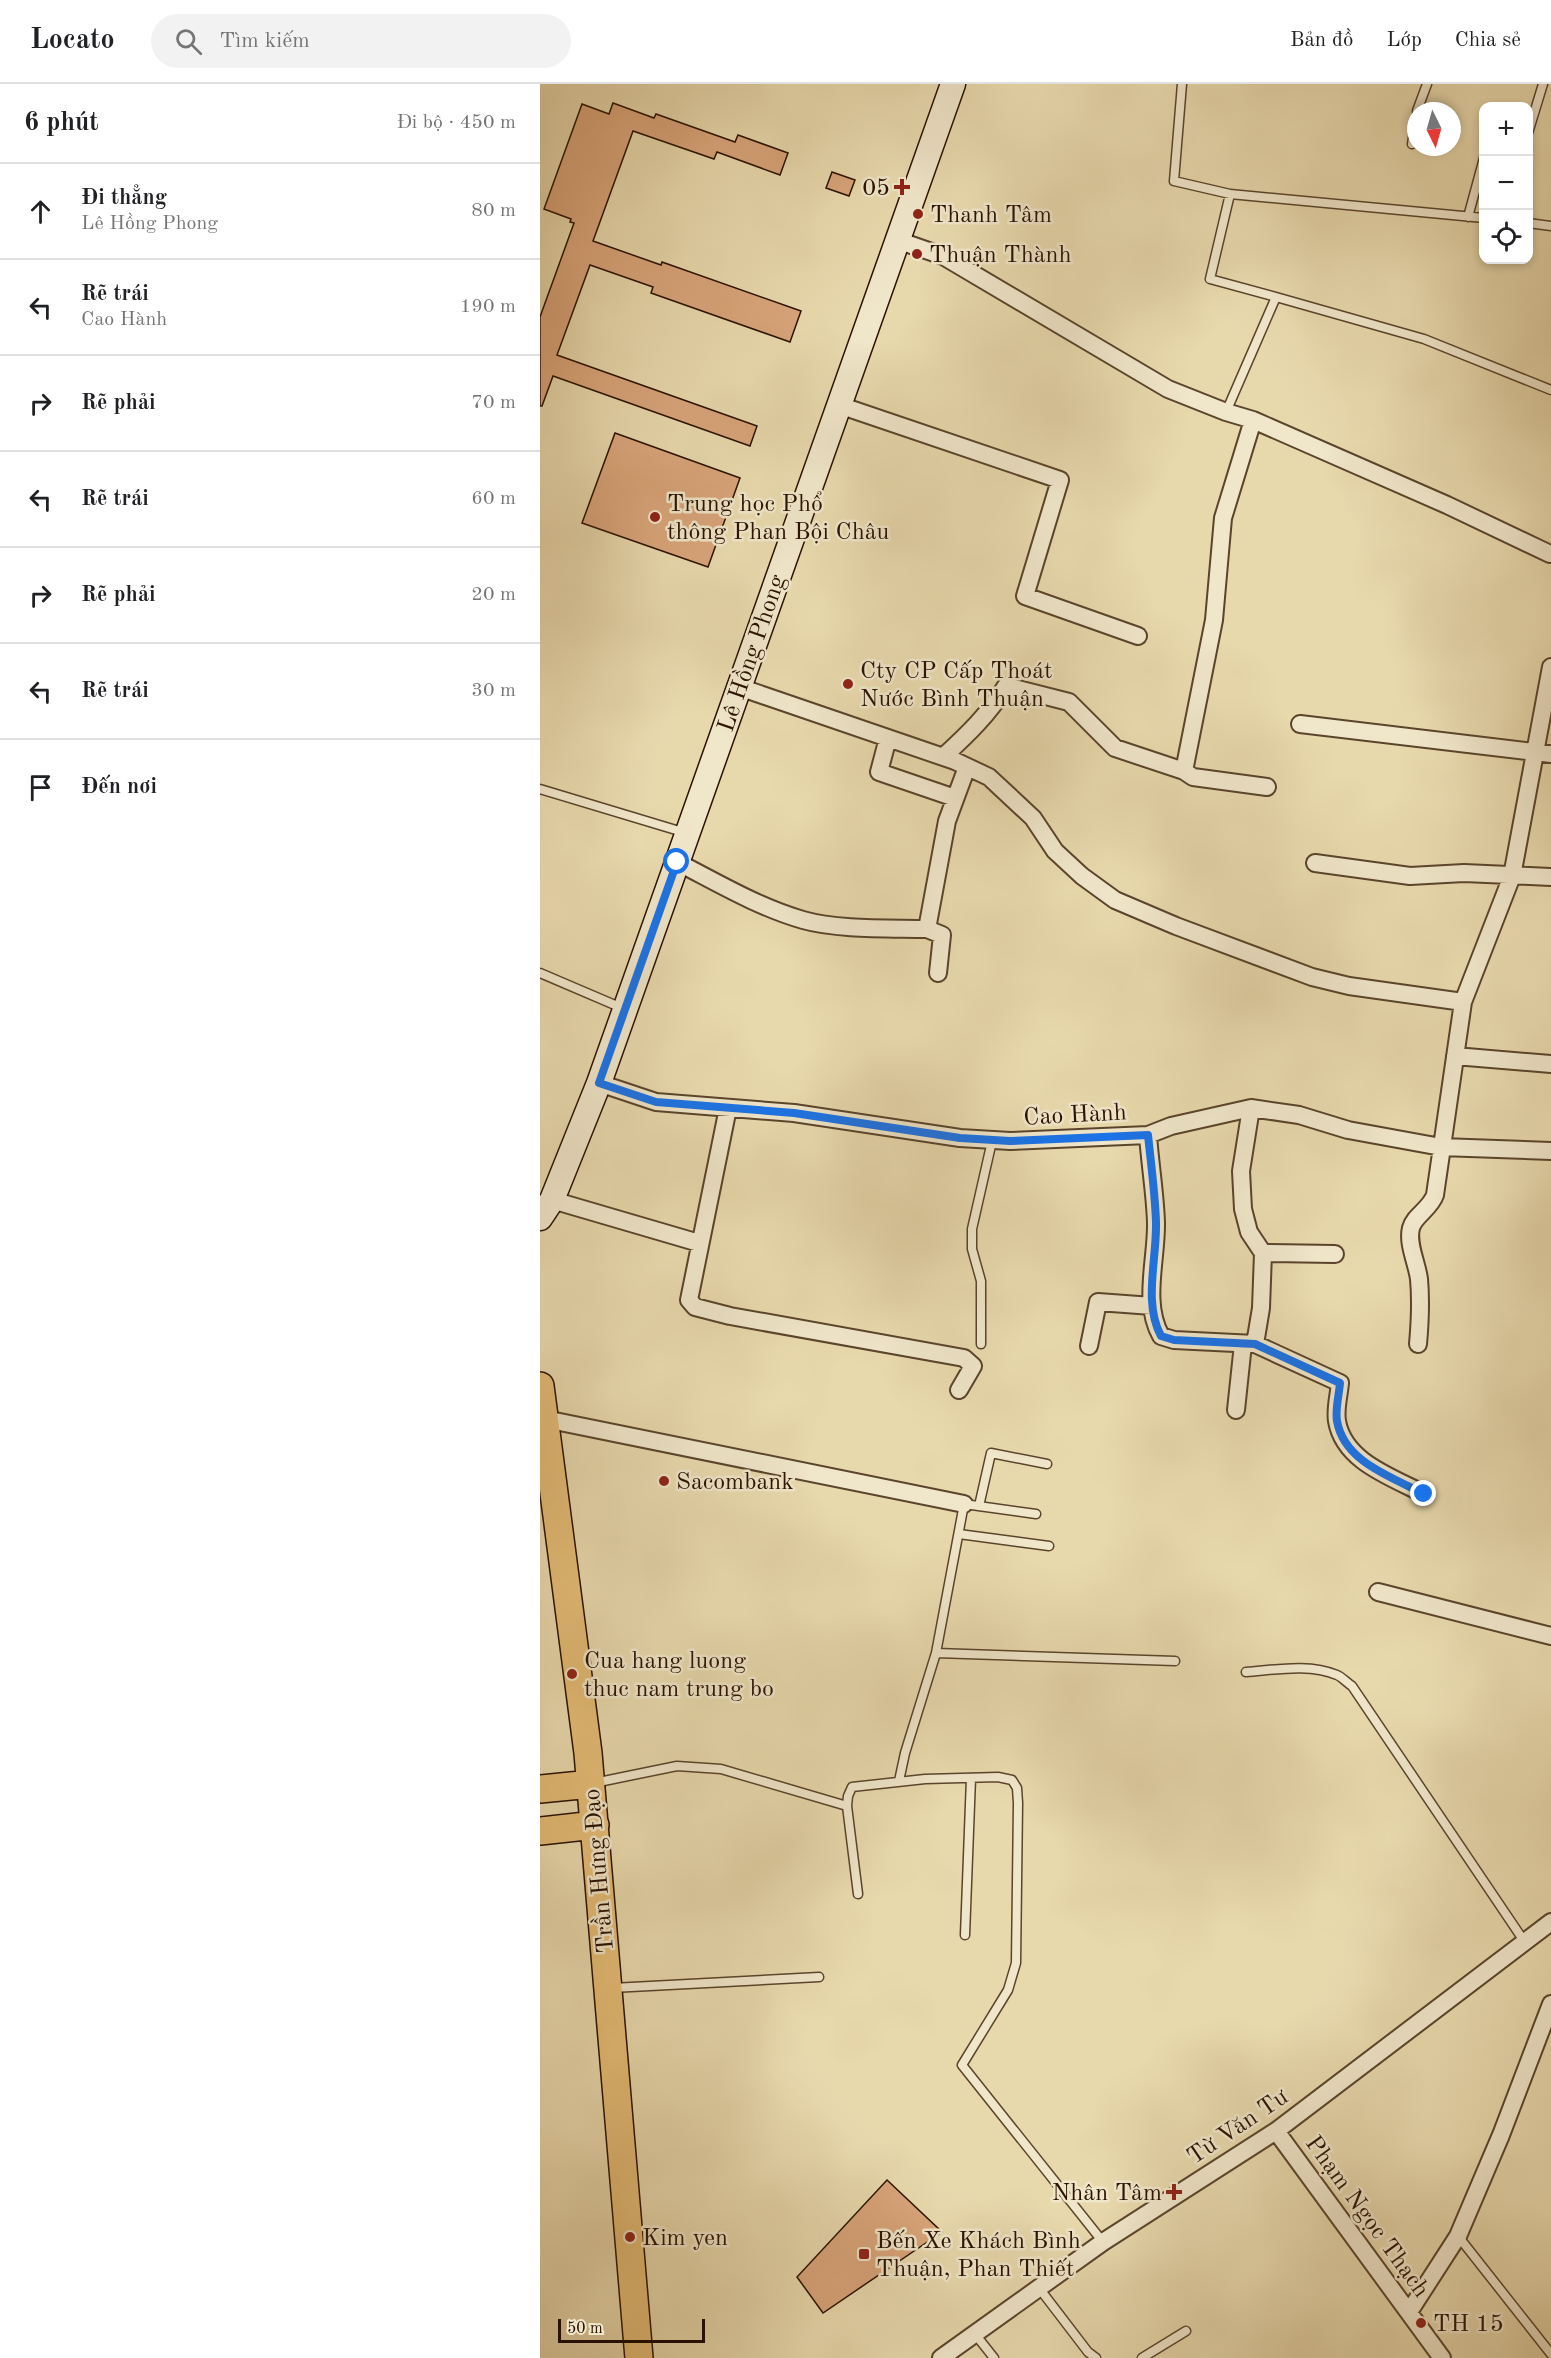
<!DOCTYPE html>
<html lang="vi">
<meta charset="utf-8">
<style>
body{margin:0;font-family:"Old Standard TT",serif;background:#f2f2f2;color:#202124}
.controls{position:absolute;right:18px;top:18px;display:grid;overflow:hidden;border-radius:12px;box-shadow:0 3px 9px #0003}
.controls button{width:54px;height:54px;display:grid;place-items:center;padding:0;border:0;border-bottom:2px solid #e0e0e0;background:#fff;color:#202124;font:30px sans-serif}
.compass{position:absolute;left:867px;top:18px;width:54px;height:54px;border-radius:50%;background:#fff;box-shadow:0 3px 9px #0003;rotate:175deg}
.scale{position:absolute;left:18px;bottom:15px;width:147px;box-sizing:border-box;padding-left:6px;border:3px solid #2a1200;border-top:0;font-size:16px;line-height:21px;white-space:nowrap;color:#2a1200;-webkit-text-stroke:4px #f0e6ca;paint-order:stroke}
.stop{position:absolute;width:18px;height:18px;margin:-14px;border:4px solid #1a73e8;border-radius:50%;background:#fff}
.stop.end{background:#1a73e8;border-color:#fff;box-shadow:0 2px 6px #0008}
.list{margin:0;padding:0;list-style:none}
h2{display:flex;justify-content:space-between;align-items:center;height:78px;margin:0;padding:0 24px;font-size:26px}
h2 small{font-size:20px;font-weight:400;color:#757577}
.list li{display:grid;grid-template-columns:39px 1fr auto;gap:18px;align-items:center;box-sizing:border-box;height:96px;padding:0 24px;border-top:2px solid #e0e0e0}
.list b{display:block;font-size:22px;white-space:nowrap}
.list p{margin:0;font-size:20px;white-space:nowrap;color:#757577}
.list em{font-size:20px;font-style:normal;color:#757577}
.icon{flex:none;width:33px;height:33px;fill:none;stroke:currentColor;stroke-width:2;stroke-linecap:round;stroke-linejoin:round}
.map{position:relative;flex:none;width:1011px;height:2274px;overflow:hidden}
header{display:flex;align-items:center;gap:36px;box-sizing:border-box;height:84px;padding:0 30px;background:#fff;border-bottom:2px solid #e0e0e0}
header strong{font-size:28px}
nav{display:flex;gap:33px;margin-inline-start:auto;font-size:21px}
.search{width:420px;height:54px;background:#f2f2f2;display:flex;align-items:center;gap:15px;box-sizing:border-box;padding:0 21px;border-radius:33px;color:#757577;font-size:22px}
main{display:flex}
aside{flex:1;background:#fff}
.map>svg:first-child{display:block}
.building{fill:#d9a57b;stroke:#2a1200;stroke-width:1.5}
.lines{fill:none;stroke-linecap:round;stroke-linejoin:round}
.service-casing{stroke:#5a442b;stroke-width:11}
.minor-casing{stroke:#5a442b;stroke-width:20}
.secondary-casing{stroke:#2a1200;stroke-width:27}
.primary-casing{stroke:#2a1200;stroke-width:30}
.service{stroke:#f0e6ca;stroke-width:8}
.minor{stroke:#f0e6ca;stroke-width:16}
.secondary{stroke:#f0e6ca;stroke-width:24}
.primary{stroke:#e4bc76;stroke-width:27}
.route{stroke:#1a73e8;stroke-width:8}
.poi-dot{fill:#8f2418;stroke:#f0e6ca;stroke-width:2}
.labels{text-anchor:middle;stroke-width:5;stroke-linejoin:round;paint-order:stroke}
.poi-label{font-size:24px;fill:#2a1200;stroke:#f0e6ca;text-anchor:start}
.street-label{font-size:24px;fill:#2a1200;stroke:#f0e6ca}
</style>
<header>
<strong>Locato</strong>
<div class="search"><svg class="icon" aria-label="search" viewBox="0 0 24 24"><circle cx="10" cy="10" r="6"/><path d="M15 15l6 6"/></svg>Tìm kiếm</div>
<nav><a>Bản đồ</a><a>Lớp</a><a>Chia sẻ</a></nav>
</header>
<main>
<aside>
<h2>6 phút<small>Đi bộ · 450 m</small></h2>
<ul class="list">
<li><svg class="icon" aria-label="ahead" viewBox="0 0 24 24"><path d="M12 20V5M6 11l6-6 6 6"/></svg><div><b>Đi thẳng</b><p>Lê Hồng Phong</p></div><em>80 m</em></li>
<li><svg class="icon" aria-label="left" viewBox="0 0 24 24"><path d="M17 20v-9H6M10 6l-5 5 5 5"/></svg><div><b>Rẽ trái</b><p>Cao Hành</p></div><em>190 m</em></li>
<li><svg class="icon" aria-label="right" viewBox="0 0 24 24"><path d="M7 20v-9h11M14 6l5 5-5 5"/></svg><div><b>Rẽ phải</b></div><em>70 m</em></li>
<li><svg class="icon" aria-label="left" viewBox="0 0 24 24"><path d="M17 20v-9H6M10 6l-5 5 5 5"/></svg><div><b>Rẽ trái</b></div><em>60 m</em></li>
<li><svg class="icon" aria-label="right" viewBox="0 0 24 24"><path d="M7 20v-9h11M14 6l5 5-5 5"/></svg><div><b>Rẽ phải</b></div><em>20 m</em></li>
<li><svg class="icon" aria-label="left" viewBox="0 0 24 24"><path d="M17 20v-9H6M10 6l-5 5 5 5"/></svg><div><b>Rẽ trái</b></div><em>30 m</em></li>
<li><svg class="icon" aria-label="arrive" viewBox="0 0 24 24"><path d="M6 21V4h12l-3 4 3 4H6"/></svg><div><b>Đến nơi</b></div></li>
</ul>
</aside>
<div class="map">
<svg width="1011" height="2274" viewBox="0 0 1011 2274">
<rect width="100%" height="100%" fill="#e8d9ad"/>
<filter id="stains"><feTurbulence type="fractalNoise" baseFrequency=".00333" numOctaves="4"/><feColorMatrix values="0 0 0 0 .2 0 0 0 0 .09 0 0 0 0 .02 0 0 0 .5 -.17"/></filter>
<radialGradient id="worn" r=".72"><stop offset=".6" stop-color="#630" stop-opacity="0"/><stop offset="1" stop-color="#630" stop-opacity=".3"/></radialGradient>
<path class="building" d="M73 19 114 34 116 30 195 58 198 51 248 69 240 91 177 68 174 75 93 47 53 157 121 181 122 178 261 227 250 258 111 209 113 203 50 181 17 271 217 342 210 362 13 292 2 322H0V233L34 139 30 138 31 135 4 125 42 20 69 30Z
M292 88 315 96 309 112 286 104Z
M75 349 200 394 168 483 42 439Z
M347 2096 402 2148 283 2229 257 2193Z"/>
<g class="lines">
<g class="service-casing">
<path id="service" d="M642 0 634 97 690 110 944 134
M877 27 887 0
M988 49 1003 0
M872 60 876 34
M690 110 670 195 736 213
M928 133 944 74
M988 139 1011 142
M686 328 736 213 884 255 1011 306
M0 705 146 749
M0 889 82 924
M441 1260V1197L432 1165V1145L452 1057
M439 1422 451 1369 507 1380
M419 1450 509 1462
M396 1569 635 1577
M706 1588C734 1586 769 1579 797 1591 802 1593 807 1599 812 1602L984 1857
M359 1697 365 1669 396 1569 424 1420 496 1430
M54 1699 137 1682 181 1685 307 1722
M318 1810 307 1722 308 1712 312 1703 385 1695 458 1693 472 1696 477 1704 478 1719 476 1879 468 1906 422 1981 563 2158
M425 1851 431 1694
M72 1904 279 1893
M918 2152 1011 2270
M499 2204 548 2268 556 2274
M435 2250 454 2274
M602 2274 646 2247"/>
</g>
<g class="minor-casing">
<path id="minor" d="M357 156 403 172 628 305 686 328 713 336 907 421 1010 470
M299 321 520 396 485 512 598 552
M713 336 683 434 674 536 644 687 653 693 727 703
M199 603 415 677 449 693 493 734 515 767 542 792 575 816 636 842 772 893 809 902 923 918
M760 640 1011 670
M348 654 339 688 415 714
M403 673C427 651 449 630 466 602L529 618 575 664 644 687
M137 778C178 799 218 823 263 836 298 846 349 844 387 845L407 737 427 683
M775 779 870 792 924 789 1011 793
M387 845 402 851 398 889
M915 972 1011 980
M59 999 116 1018 254 1029 420 1054 470 1057 608 1051 631 1042 711 1024 759 1031 808 1046 901 1063 1011 1067
M188 1024 149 1216 155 1223 190 1232 424 1274 433 1282 419 1306
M711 1024 701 1087 703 1125 709 1148 723 1169 721 1224 715 1260 800 1299C799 1311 795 1325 797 1337 804 1378 852 1393 884 1410
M608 1051C610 1080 615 1109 616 1138 617 1174 602 1219 621 1252L634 1256 715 1260
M12 1116 159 1159
M723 1169 795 1170
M878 1260C880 1238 881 1217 879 1195 877 1179 867 1160 871 1144 874 1132 890 1125 895 1111L923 918 972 792 1011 583
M549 1262 558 1218 612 1222
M696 1326 703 1260
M5 1335 424 1420
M838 1508 1011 1552
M736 2047 902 2274
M869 2228 918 2152 961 2051 1011 1920
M401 2274 563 2158 736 2047 1011 1838"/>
</g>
<g class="secondary-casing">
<path id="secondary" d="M0 1134 12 1116 59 999 413 0"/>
</g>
<g class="primary-casing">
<path id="primary" d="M0 1302 48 1669 99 2274
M0 1705 51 1700
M0 1747 55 1741"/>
</g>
<use href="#service" class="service"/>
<use href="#minor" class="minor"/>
<use href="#secondary" class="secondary"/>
<use href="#primary" class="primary"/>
</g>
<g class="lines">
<path class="route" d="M137 778 59 999 116 1018 254 1029 420 1054 470 1057 608 1051C611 1080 615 1109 616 1138 617 1175 603 1219 621 1252L634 1256 715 1260 800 1299C799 1311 795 1326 797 1337 804 1378 852 1393 884 1410"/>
</g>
<g class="poi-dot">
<path d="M359 94h6v6h6v6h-6v6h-6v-6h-6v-6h6z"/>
<circle cx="378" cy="130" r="6"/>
<circle cx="377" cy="170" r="6"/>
<circle cx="115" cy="433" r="6"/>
<circle cx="308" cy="600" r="6"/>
<circle cx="124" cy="1397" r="6"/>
<circle cx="32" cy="1590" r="6"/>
<path d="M631 2099h6v6h6v6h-6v6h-6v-6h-6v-6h6z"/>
<circle cx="90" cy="2153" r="6"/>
<rect x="318" y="2164" width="12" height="12" rx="3"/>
<circle cx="881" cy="2239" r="6"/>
</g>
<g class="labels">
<g class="poi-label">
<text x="350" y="111" text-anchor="end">05</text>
<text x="390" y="138">Thanh Tâm</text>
<text x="389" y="178">Thuận Thành</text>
<text x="127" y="427">Trung học Phổ<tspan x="127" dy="28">thông Phan Bội Châu</tspan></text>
<text x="320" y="594">Cty CP Cấp Thoát<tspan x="320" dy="28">Nước Bình Thuận</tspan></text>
<text x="136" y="1405">Sacombank</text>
<text x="44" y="1584">Cua hang luong<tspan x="44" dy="28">thuc nam trung bo</tspan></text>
<text x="622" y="2116" text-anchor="end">Nhân Tâm</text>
<text x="102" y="2161">Kim yen</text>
<text x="336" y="2164">Bến Xe Khách Bình<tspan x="336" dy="28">Thuận, Phan Thiết</tspan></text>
<text x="893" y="2247">TH 15</text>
</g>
<g class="street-label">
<text transform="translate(211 569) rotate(-71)" y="8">Lê Hồng Phong</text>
<text transform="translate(535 1030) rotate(-3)" y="8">Cao Hành</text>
<text transform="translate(58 1787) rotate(-95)" y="8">Trần Hưng Đạo</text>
<text transform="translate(697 2042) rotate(-34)" y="8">Từ Văn Tư</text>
<text transform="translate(828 2132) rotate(54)" y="8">Phạm Ngọc Thạch</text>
</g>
</g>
<rect width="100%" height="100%" filter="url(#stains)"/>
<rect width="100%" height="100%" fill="url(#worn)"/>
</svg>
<div class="controls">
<button>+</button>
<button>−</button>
<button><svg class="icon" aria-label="locate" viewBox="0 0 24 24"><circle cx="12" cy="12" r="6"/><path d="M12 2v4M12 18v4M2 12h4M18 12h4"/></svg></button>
</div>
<svg class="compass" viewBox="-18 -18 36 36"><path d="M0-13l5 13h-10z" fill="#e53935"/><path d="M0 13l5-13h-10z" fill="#757577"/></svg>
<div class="scale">50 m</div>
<div class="stop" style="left:137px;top:778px"></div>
<div class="stop end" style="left:884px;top:1410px"></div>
</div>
</main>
